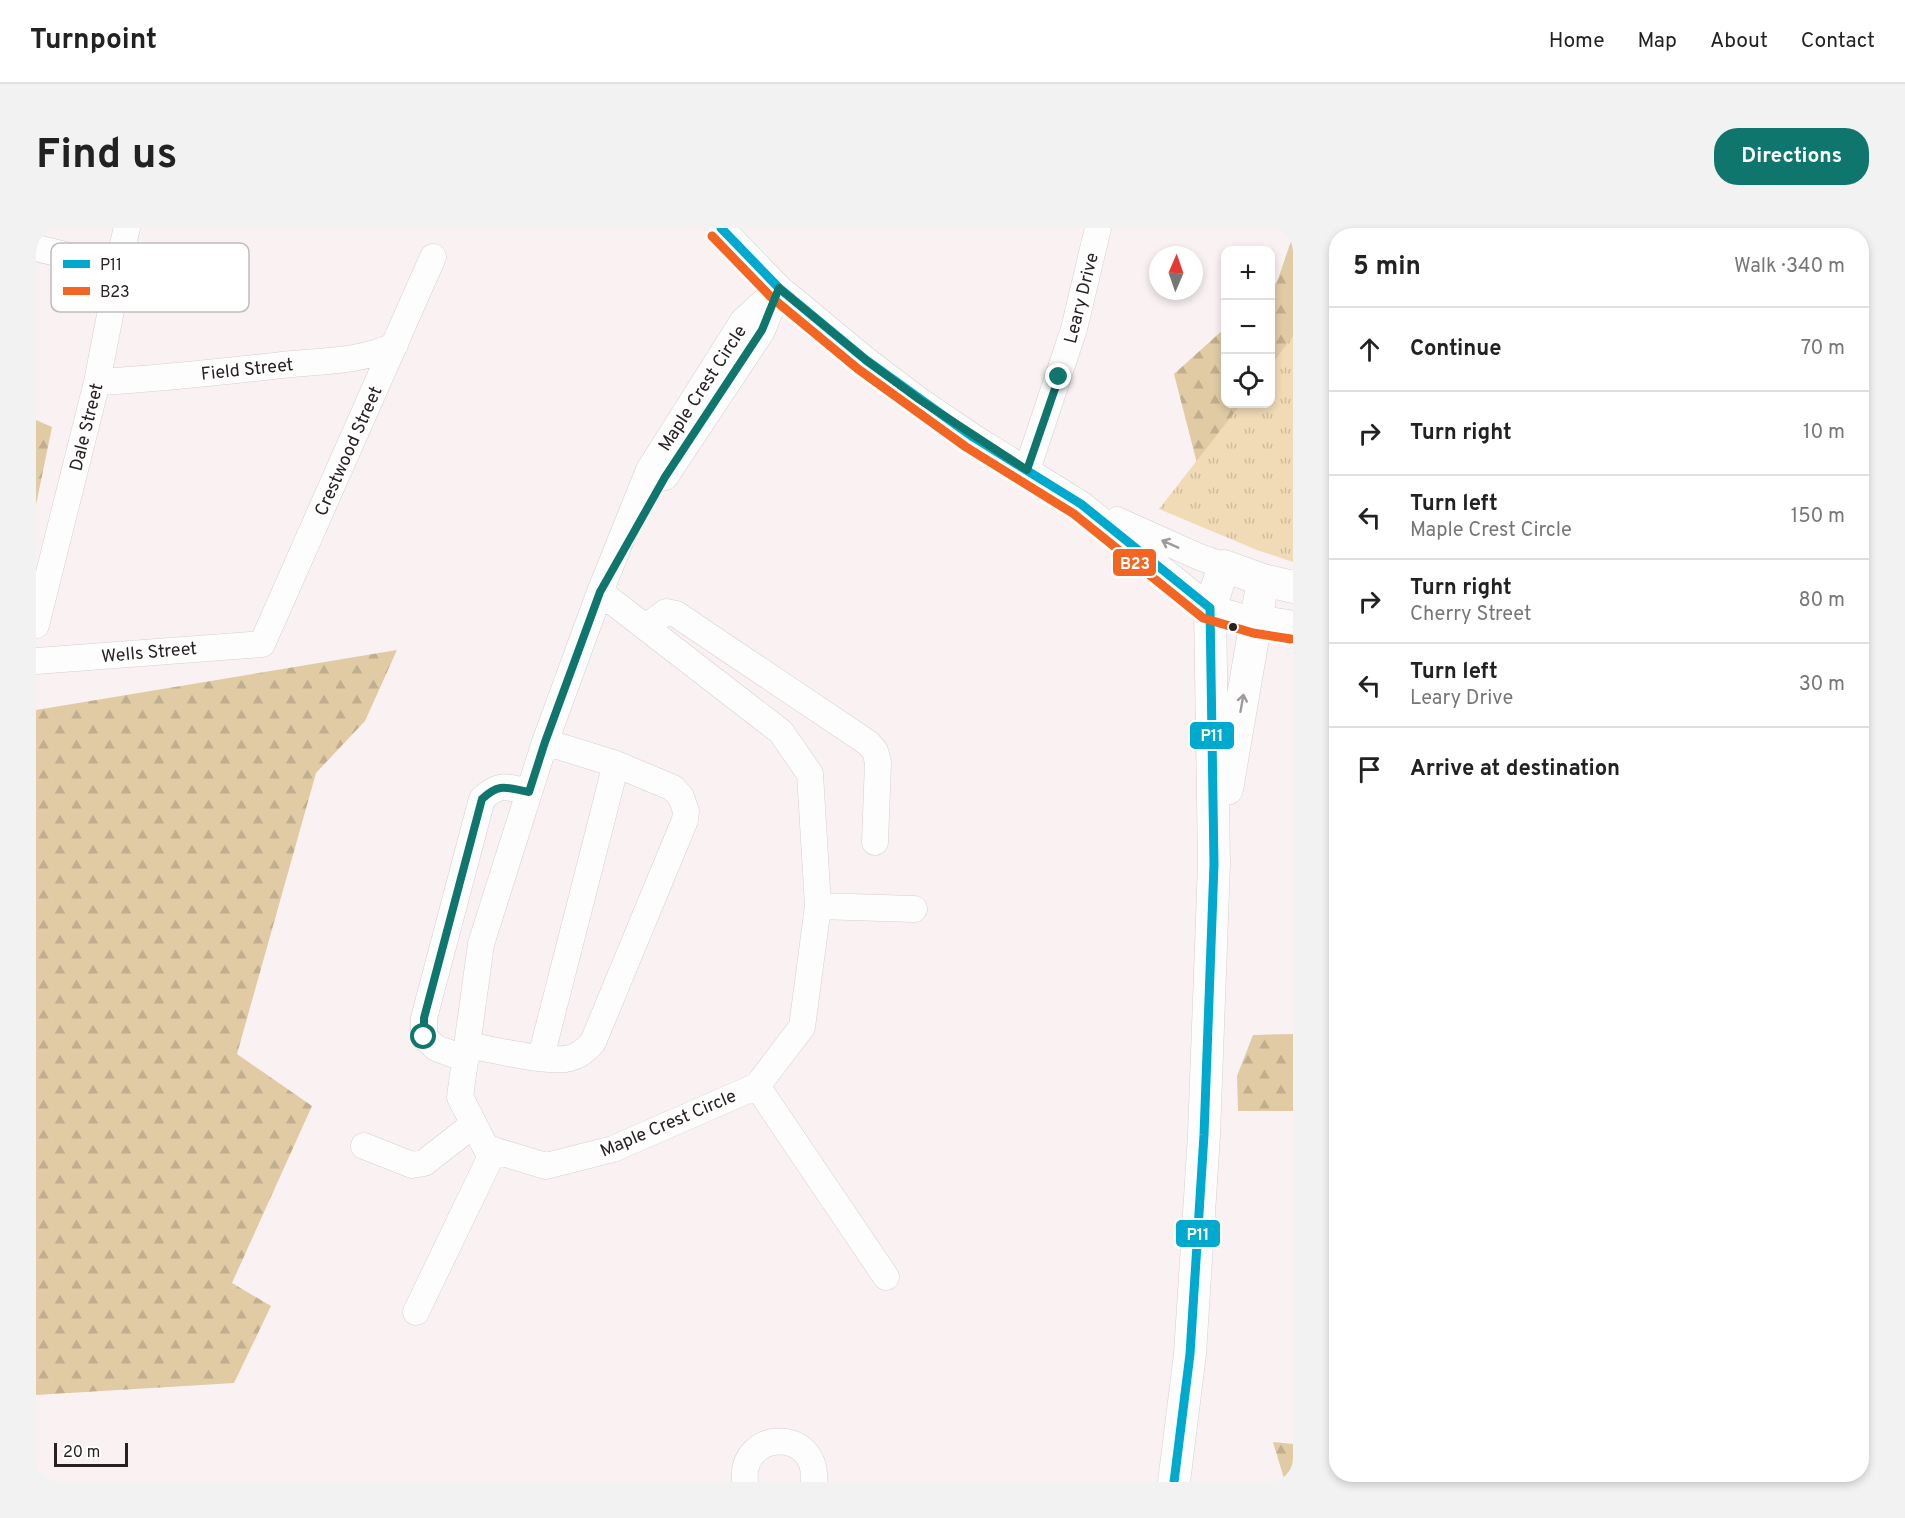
<!DOCTYPE html>
<meta charset="utf-8">
<style>
body{margin:0;font-family:Overpass,sans-serif;background:#f2f2f2;color:#222}
.controls{position:absolute;right:18px;top:18px;display:grid;overflow:hidden;border-radius:12px;box-shadow:0 3px 9px #0003}
.controls button{width:54px;height:54px;display:grid;place-items:center;padding:0;border:0;border-bottom:2px solid #e0e0e0;background:#fff;color:#222;font:30px sans-serif}
.compass{position:absolute;left:1113px;top:18px;width:54px;height:54px;border-radius:50%;background:#fff;box-shadow:0 3px 9px #0003;rotate:2deg}
.scale{position:absolute;left:18px;bottom:15px;width:74px;box-sizing:border-box;padding-left:6px;border:3px solid #282121;border-top:0;font-size:16px;line-height:21px;white-space:nowrap;color:#282121;-webkit-text-stroke:4px #fff;paint-order:stroke}
.stop{position:absolute;width:18px;height:18px;margin:-14px;border:4px solid #0f766e;border-radius:50%;background:#fff}
.stop.end{background:#0f766e;border-color:#fff;box-shadow:0 2px 6px #0008}
.list{margin:0;padding:0;list-style:none}
h2{display:flex;justify-content:space-between;align-items:center;height:78px;margin:0;padding:0 24px;font-size:26px}
h2 small{font-size:20px;font-weight:400;color:#767676}
.list li{display:grid;grid-template-columns:39px 1fr auto;gap:18px;align-items:center;box-sizing:border-box;height:84px;padding:0 24px;border-top:2px solid #e0e0e0}
.list b{display:block;font-size:22px;white-space:nowrap}
.list p{margin:0;font-size:20px;white-space:nowrap;color:#767676}
.list em{font-size:20px;font-style:normal;color:#767676}
.icon{flex:none;width:33px;height:33px;fill:none;stroke:currentColor;stroke-width:2;stroke-linecap:round;stroke-linejoin:round}
.map{position:relative;flex:none;width:1257px;height:1254px;overflow:hidden;border-radius:24px}
header{display:flex;align-items:center;gap:36px;box-sizing:border-box;height:84px;padding:0 30px;background:#fff;border-bottom:2px solid #e0e0e0}
header strong{font-size:28px}
nav{display:flex;gap:33px;margin-inline-start:auto;font-size:21px}
.intro{display:flex;align-items:center;justify-content:space-between;box-sizing:border-box;height:144px;padding:0 36px}
h1{margin:0;font-size:42px}
.button{padding:15px 27px;border-radius:24px;background:#0f766e;color:#fff;font-size:21px;font-weight:700}
main{display:flex;gap:36px;padding:0 36px}
aside{flex:1;background:#fff;border-radius:24px;box-shadow:0 3px 9px #0003}
.map>svg:first-child{display:block}
.forest{fill:url(#forest-firs)}
.park{fill:url(#park-tufts)}
.lines{fill:none;stroke-linecap:round;stroke-linejoin:round}
.minor-casing{stroke:#d6cfcf;stroke-width:27}
.major-casing{stroke:#d6cfcf;stroke-width:33}
.minor{stroke:#fefdfd;stroke-width:26}
.major{stroke:#fefdfd;stroke-width:32}
.bus-1-casing{stroke:#fff;stroke-width:14}
.bus-2-casing{stroke:#fff;stroke-width:14}
.bus-1{stroke:#00a9ce;stroke-width:9}
.bus-2{stroke:#f26522;stroke-width:9}
.oneway{stroke:#9e9a9a}
.route{stroke:#0f766e;stroke-width:8}
.bus-dot{fill:#282121;stroke:#fff;stroke-width:2}
.labels{text-anchor:middle;stroke-width:4.5;stroke-linejoin:round;paint-order:stroke}
.street-label{font-size:18px;fill:#282121;stroke:#fff}
.key{fill:#fff;stroke:#bebcbc;stroke-width:1.5}
.key-label{font-size:16px;fill:#282121}
.line-badge{stroke:#fff;stroke-width:2}
.badge-label{font-size:16px;text-anchor:middle;font-weight:bold;fill:#fff}
</style>
<header>
<strong>Turnpoint</strong>
<nav><a>Home</a><a>Map</a><a>About</a><a>Contact</a></nav>
</header>
<div class="intro"><h1>Find us</h1><a class="button">Directions</a></div>
<main>
<div class="map">
<svg width="1257" height="1254" viewBox="0 0 1257 1254">
<defs>
<pattern id="forest-firs" width="22" height="20" patternUnits="userSpaceOnUse" patternTransform="scale(1.5)"><rect width="22" height="20" fill="#e0cba5"/><path d="M5 1l3.5 6h-7zM16 11l3.5 6h-7z" fill="#c0ae8e"/></pattern>
<pattern id="park-tufts" width="24" height="20" patternUnits="userSpaceOnUse" patternTransform="scale(1.5)"><rect width="24" height="20" fill="#f0dbb6"/><path d="M3 7l-1-3M5 7V3M7 7l1-3M15 17l-1-3M17 17v-4M19 17l1-3" fill="none" stroke="#cebc9c"/></pattern>
</defs>
<rect width="100%" height="100%" fill="#faf2f2"/>
<path class="forest" d="M1257 7V172L1165 251 1138 146 1189 100 1190 176H1234L1235 60 1241 54Z
M0 192 16 199 0 277Z
M361 422 329 493 280 545 201 826 276 878 196 1055 235 1078 198 1155 0 1167V482Z
M1257 806V883H1202L1201 848 1217 807Z
M1237 1214 1257 1216V1254H1249Z"/>
<path class="park" d="M1257 108V334L1221 322 1123 281 1205 176H1234L1235 137Z"/>
<g class="lines">
<g class="minor-casing">
<path id="minor" d="M685 0 743 60 830 132 884 173 937 209 1045 276 1174 380 1220 393
M0 20 50 32 61 39 75 64
M61 154C123 151 184 144 246 137 283 133 326 134 359 117
M991 242 1038 101 1062 0
M629 249 726 103 741 65
M1081 292 1161 328 1188 338
M564 364 745 504 774 546 782 678 766 799 721 858 577 921 510 938 450 920 424 869 445 716 509 514 564 364 613 242 707 93 743 60
M0 397 61 154 76 77 75 64 91 0
M611 398 630 384 640 386 832 515 839 523 842 534 839 614
M0 433 226 416 397 29
M782 678 878 681
M431 817C455 821 513 836 534 830 544 828 551 821 557 814L649 592 650 583 645 569 637 560 580 536 509 514
M505 829 580 536
M430 831 400 820 388 809V790L446 571C464 554 471 559 493 564
M721 858 850 1049
M328 918 376 937 388 935 438 896
M380 1084 458 922
M709 1254C703 1202 782 1198 778 1254"/>
</g>
<g class="major-casing">
<path id="major" d="M1220 393 1257 399
M1191 561 1227 352
M1138 1254 1154 1126 1168 907 1178 636 1174 380 1188 338 1227 352 1257 359"/>
</g>
<use href="#minor" class="minor"/>
<use href="#major" class="major"/>
<g class="bus-1-casing">
<path id="bus-1" d="M685 0 743 60 830 132 937 209 1045 276 1174 380 1178 636 1168 907 1154 1126 1138 1254"/>
</g>
<g class="bus-2-casing">
<path id="bus-2" d="M676 8 735 69 822 141 930 219 1038 286 1167 390 1217 405 1255 411"/>
</g>
<use href="#bus-1" class="bus-1"/>
<use href="#bus-2" class="bus-2"/>
</g>
<defs><path id="oneway-shaft" d="M-6 0H5M1.5-3L5.5 0L1.5 3" fill="none" stroke-width="1.6" stroke-linecap="round" stroke-linejoin="round" transform="scale(1.5)"/></defs>
<g class="oneway">
<use href="#oneway-shaft" transform="translate(1134 316) rotate(-156)"/>
<use href="#oneway-shaft" transform="translate(1206 475) rotate(-80)"/>
</g>
<g class="lines">
<path class="route" d="M388 809V790L446 571C464 554 471 560 493 564L509 514 564 364 629 249 726 102 743 60 830 132 884 172 991 242 1023 149"/>
</g>
<circle class="bus-dot" cx="1197" cy="399" r="5"/>
<g class="labels">
<g class="street-label">
<text transform="translate(1045 70) rotate(-76)" y="6">Leary Drive</text>
<text transform="translate(211 141) rotate(-6)" y="6">Field Street</text>
<text transform="translate(666 160) rotate(-57)" y="6">Maple Crest Circle</text>
<text transform="translate(50 199) rotate(-76)" y="6">Dale Street</text>
<text transform="translate(312 223) rotate(-66)" y="6">Crestwood Street</text>
<text transform="translate(113 424) rotate(-5)" y="6">Wells Street</text>
<text transform="translate(632 895) rotate(-23)" y="6">Maple Crest Circle</text>
</g>
</g>
<rect x="15" y="15" width="198" height="69" rx="9" class="key"/>
<rect x="27" y="32" width="27" height="8" fill="#00a9ce"/>
<rect x="27" y="59" width="27" height="8" fill="#f26522"/>
<g class="key-label">
<text x="64" y="42">P11</text>
<text x="64" y="69">B23</text>
</g>
<g class="line-badge">
<rect x="1076" y="320" width="45" height="29" rx="6" fill="#f26522"/>
<rect x="1153" y="493" width="46" height="29" rx="6" fill="#00a9ce"/>
<rect x="1139" y="991" width="46" height="29" rx="6" fill="#00a9ce"/>
</g>
<g class="badge-label">
<text x="1099" y="341">B23</text>
<text x="1176" y="513">P11</text>
<text x="1162" y="1012">P11</text>
</g>
</svg>
<div class="controls">
<button>+</button>
<button>−</button>
<button><svg class="icon" aria-label="locate" viewBox="0 0 24 24"><circle cx="12" cy="12" r="6"/><path d="M12 2v4M12 18v4M2 12h4M18 12h4"/></svg></button>
</div>
<svg class="compass" viewBox="-18 -18 36 36"><path d="M0-13l5 13h-10z" fill="#e53935"/><path d="M0 13l5-13h-10z" fill="#767676"/></svg>
<div class="scale">20 m</div>
<div class="stop" style="left:388px;top:809px"></div>
<div class="stop end" style="left:1023px;top:149px"></div>
</div>
<aside>
<h2>5 min<small>Walk · 340 m</small></h2>
<ul class="list">
<li><svg class="icon" aria-label="ahead" viewBox="0 0 24 24"><path d="M12 20V5M6 11l6-6 6 6"/></svg><div><b>Continue</b></div><em>70 m</em></li>
<li><svg class="icon" aria-label="right" viewBox="0 0 24 24"><path d="M7 20v-9h11M14 6l5 5-5 5"/></svg><div><b>Turn right</b></div><em>10 m</em></li>
<li><svg class="icon" aria-label="left" viewBox="0 0 24 24"><path d="M17 20v-9H6M10 6l-5 5 5 5"/></svg><div><b>Turn left</b><p>Maple Crest Circle</p></div><em>150 m</em></li>
<li><svg class="icon" aria-label="right" viewBox="0 0 24 24"><path d="M7 20v-9h11M14 6l5 5-5 5"/></svg><div><b>Turn right</b><p>Cherry Street</p></div><em>80 m</em></li>
<li><svg class="icon" aria-label="left" viewBox="0 0 24 24"><path d="M17 20v-9H6M10 6l-5 5 5 5"/></svg><div><b>Turn left</b><p>Leary Drive</p></div><em>30 m</em></li>
<li><svg class="icon" aria-label="arrive" viewBox="0 0 24 24"><path d="M6 21V4h12l-3 4 3 4H6"/></svg><div><b>Arrive at destination</b></div></li>
</ul>
</aside>
</main>
